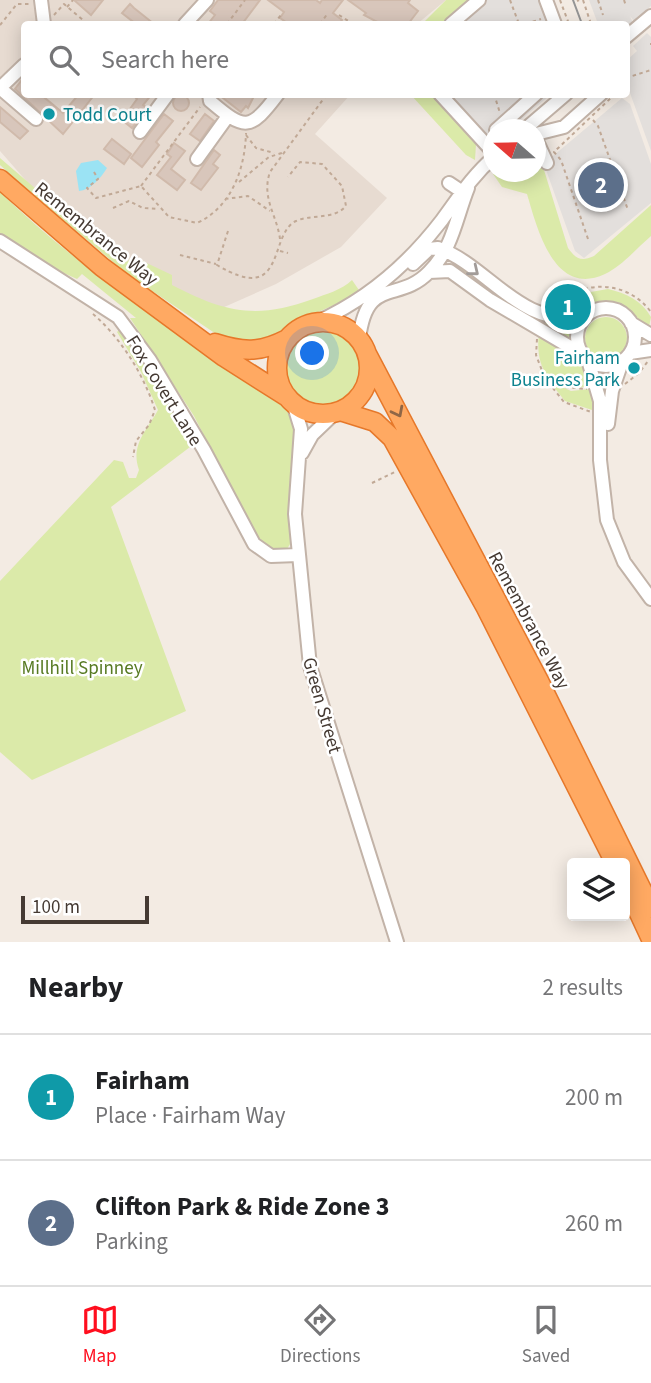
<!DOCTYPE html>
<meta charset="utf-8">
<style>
body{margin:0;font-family:"Source Sans 3",sans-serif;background:#f2f2f2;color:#202124}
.controls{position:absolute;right:21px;bottom:21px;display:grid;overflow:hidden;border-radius:7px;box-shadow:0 4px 18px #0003}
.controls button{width:63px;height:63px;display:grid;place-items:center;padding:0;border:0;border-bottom:2px solid #e0e0e0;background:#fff;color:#202124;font:35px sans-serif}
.compass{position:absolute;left:483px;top:119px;width:63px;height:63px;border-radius:50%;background:#fff;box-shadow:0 4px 18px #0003;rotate:290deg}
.scale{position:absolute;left:21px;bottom:18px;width:128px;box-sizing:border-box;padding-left:7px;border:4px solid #453a33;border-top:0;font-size:19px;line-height:24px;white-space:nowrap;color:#453a33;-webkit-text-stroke:5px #fff;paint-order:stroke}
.you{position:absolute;left:313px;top:354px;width:24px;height:24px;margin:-18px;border:5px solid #fff;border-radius:50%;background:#1a73e8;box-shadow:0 0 0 10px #1a73e833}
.badge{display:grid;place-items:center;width:46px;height:46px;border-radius:50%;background:#ff0e1e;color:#fff;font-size:23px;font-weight:700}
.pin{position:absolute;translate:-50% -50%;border:4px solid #fff;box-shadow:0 2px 7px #0006}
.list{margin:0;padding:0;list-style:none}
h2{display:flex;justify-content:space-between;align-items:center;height:91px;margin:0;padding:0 28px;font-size:30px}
h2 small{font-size:23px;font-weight:400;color:#757577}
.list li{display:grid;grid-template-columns:46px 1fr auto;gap:21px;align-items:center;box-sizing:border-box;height:126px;padding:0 28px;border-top:2px solid #e0e0e0}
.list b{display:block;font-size:26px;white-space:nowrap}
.list p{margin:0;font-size:23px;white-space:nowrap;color:#757577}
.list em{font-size:23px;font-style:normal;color:#757577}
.icon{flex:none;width:38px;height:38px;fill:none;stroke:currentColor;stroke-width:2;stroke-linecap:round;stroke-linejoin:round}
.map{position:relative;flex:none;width:651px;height:942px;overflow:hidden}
.search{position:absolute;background:#fff;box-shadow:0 4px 18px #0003;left:21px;right:21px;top:21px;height:77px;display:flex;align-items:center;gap:18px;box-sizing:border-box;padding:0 24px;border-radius:7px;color:#757577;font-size:26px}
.sheet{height:343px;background:#fff}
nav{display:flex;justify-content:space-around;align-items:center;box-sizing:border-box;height:98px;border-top:2px solid #e0e0e0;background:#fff;font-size:19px;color:#757577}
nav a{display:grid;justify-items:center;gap:4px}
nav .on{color:#ff0e1e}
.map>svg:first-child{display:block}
.residential{fill:#e7dbd1}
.green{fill:#dbeaa9}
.parking{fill:#e3dfdc}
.water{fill:#9be3f4}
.building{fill:#d8c6bb;stroke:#d0baab;stroke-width:2}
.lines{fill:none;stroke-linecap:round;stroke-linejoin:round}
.minor-casing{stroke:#c2b3a8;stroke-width:16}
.highway-casing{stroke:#e6782a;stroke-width:21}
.path{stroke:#c1a996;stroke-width:2;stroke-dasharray:3.5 3.5;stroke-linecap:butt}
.minor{stroke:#fff;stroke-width:12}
.highway{stroke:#ffa962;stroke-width:18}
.tram{stroke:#949494;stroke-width:2}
.oneway{stroke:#a29c99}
.oneway2{stroke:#8f6646}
.culture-dot{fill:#0f9aa8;stroke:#fff;stroke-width:2.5}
.labels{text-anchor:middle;stroke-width:5;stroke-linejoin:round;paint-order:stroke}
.culture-label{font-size:19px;fill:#0d838f;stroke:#fff;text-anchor:start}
.street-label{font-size:19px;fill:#453a33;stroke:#fff}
.park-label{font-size:19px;fill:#577a23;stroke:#fff}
</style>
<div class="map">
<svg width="651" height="942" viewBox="0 0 651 942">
<rect width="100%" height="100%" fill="#f3ebe3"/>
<path class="residential" d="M0 0H446L417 24H24V94L350 95 315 134 387 198 341 247 276 284 222 308 150 291 57 216 0 151Z"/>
<path class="green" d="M446 0H469L441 24H422Z
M411 95H431L476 144 475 160 466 155Z
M0 158 123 264 134 257 172 275V285C224 312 256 320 313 299 326 294 342 290 352 280L361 293 298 321 271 341 228 342 127 274 11 175 0 165Z
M536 160 544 170 568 248C576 259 581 262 594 256L651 205V236C637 248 622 266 605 274 554 298 537 228 527 194L502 187 493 174 536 172Z
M0 192C83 272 178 334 276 396L288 408 297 428 292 541 287 549 276 552 258 542 194 416 130 318H136L82 274 77 279 37 261 0 236Z
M458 264C489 289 530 322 572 325L570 338 512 308 450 266 455 267Z
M608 289C626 293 641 300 651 317L649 327 625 308 610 302 596 304 573 313 552 311 573 295Z
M585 338a21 21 0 1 1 42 0a21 21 0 1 1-42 0Z
M120 329 139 352 190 437V447L111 507 186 711 32 780 0 752V581L114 460 123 462 129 478H136L139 470C130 445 147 430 158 410L141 372 117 332Z
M285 368a39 39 0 1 1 78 0a39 39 0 1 1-78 0Z
M539 333 580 361 593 385C553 396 534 371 539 333Z
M549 381 571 391 590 389 595 411 565 401Z"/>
<path class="parking" d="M473 0H550L559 24H446Z
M589 0H651V6L634 21 630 16 633 23 627 25 598 24Z
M647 33 651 37V151L626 82 627 60 637 51 633 46Z
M435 95H550L510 129 494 130 493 135 482 146Z
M622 98 630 104 651 164V203L584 258 575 251 545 167 547 161Z"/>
<path class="water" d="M98 160 107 168C101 178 90 190 79 191L76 171 81 163Z"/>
<path class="building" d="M74 0H103L91 15Z
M218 0H260L242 24H208L215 15 210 11Z
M268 0H316L320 3 322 0H343L333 13 342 20 339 24H289L280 18 284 12Z
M348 0H410L408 3 418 11 408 24H381L364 15 366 13Z
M130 4 134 8 154 24H136L122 13Z
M24 77V94H48L45 98 63 113 79 94H95L63 134 15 89Z
M132 94H152L143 105 147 108 132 128 122 120 137 99Z
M218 94H255L248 108 246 106 241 112Z
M173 103a8 8 0 1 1 16 0a8 8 0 1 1-16 0Z
M0 107 28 131 20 139 0 122Z
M164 114 173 121 156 142 159 145 142 167 131 158Z
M205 114 214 121 200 141 190 134Z
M112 139 131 154 124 164 104 149Z
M174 143 185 151 171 169 185 180 177 190 157 175 171 157 167 154Z
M214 150 220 155 213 164 218 168 201 190 191 183Z"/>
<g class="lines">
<g class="minor-casing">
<path id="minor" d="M41 0 44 24
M546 0 555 24
M185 24 207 0
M451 24 479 0
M626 37 651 16
M0 88 36 119
M0 88 24 65
M209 94 210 101C245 131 250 131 278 94
M440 94 494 153
M496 130 536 94
M524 130 566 94
M140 132 168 94
M536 134 564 127 601 94
M536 139 547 163
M197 159 228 116
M449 183 461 191
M0 241 118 317 150 360 204 450 254 544 271 556 298 555
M413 264 429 249 438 248C489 266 519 328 585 317
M429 272 450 271 490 300 582 354
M577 337a29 29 0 1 1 58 0a29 29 0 1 1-58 0Z
M317 322C366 300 409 263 442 220 459 197 472 176 494 157
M631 323 651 335
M359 339C367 275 398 304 429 272 453 248 456 218 468 188
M630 353 651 350
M588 360 600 401V460L607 520 624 562 651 599
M293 403 301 429 295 514 310 666 397 942
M608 424 612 391 622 362
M302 453 312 435 336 412"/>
</g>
<g class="highway-casing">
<path id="highway" d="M0 179 102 267 224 357 287 397
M277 368a46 46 0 1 1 92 0a46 46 0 1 1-92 0Z
M215 343C243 352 260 353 287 339
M367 354 539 681 651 908
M340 411 375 422 392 438 486 608 615 863
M625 883 651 939"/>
</g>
<path class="path" d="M510 0 519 24
M560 0 569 24
M583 0 591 24
M598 0 603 15
M624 0 626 6
M577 1 579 0
M67 7 73 0
M54 15 64 4 83 20 80 24
M339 15 353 24
M227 24 245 0
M274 24 281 15
M320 24 328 13
M526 24 541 19
M0 25 17 4H29
M650 44H651
M626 78 651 70
M494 94 500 113
M593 120 598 126 628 210
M246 135 256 148 274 153
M94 172 98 179 87 188 96 198 141 186 169 217 197 223C232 207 245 168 246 133
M239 182 269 157 282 153
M141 186 200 107
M225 199 248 196 270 211
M113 208 129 201 143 208 158 209
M228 231 217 265C287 307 268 234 296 221 311 214 334 220 346 206L342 186 322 164 300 162 288 177
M280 239C277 215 261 198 270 172L327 94
M588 239 561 160 554 152 615 94
M280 251 288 253
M180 255 216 264
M554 306C583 279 627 280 651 312
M93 314C121 338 144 375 155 410L149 425 136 441 133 457
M537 339 536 355 544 376 562 387 587 389
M544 377 564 402 591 412
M625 384 639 373 648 361
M372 483 395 472"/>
<use href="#minor" class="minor"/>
<use href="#highway" class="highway"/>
<path class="tram" d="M573 0 582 24"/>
</g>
<defs><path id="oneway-chevron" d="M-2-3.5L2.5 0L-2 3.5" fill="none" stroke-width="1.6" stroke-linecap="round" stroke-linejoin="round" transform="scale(1.75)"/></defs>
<use class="oneway" href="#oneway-chevron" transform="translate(474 271) rotate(39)"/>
<use class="oneway2" href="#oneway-chevron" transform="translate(398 412) rotate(63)"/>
<g class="culture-dot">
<circle cx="49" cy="114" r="7"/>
<circle cx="634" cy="368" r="7"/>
</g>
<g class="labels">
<g class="culture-label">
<text x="63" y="121">Todd Court</text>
<text x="620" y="364" text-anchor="end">Fairham<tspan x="620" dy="22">Business Park</tspan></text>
</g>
<g class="street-label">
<text transform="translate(97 233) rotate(39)" y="7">Remembrance Way</text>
<text transform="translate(165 390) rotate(58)" y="7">Fox Covert Lane</text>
<text transform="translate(530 620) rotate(62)" y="7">Remembrance Way</text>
<text transform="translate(323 705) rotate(74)" y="7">Green Street</text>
</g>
<g class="park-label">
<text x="82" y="674">Millhill Spinney</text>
</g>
</g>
</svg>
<div class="controls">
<button><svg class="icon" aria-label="layers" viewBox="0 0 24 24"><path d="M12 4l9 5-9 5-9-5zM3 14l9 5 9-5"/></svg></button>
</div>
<svg class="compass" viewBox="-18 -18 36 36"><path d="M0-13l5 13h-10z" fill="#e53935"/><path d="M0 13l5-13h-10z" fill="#757577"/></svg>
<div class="scale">100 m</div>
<div class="you"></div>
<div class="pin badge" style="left:568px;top:307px;background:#0f9aa8">1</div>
<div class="pin badge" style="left:601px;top:185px;background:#5c6f8a">2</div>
<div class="search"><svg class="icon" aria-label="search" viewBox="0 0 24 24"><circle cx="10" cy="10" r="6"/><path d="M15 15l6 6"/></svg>Search here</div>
</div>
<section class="sheet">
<h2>Nearby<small>2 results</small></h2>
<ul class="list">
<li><span class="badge" style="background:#0f9aa8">1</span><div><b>Fairham</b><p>Place · Fairham Way</p></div><em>200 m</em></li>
<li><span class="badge" style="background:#5c6f8a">2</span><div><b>Clifton Park &amp; Ride Zone 3</b><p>Parking</p></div><em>260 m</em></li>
</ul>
</section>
<nav>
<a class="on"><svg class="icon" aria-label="map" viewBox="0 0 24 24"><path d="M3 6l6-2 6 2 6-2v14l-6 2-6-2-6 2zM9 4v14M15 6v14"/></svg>Map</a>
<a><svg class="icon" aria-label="directions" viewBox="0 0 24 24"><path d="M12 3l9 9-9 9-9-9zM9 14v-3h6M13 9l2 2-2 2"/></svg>Directions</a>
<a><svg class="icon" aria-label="saved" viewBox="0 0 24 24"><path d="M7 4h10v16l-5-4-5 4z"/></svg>Saved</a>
</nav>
